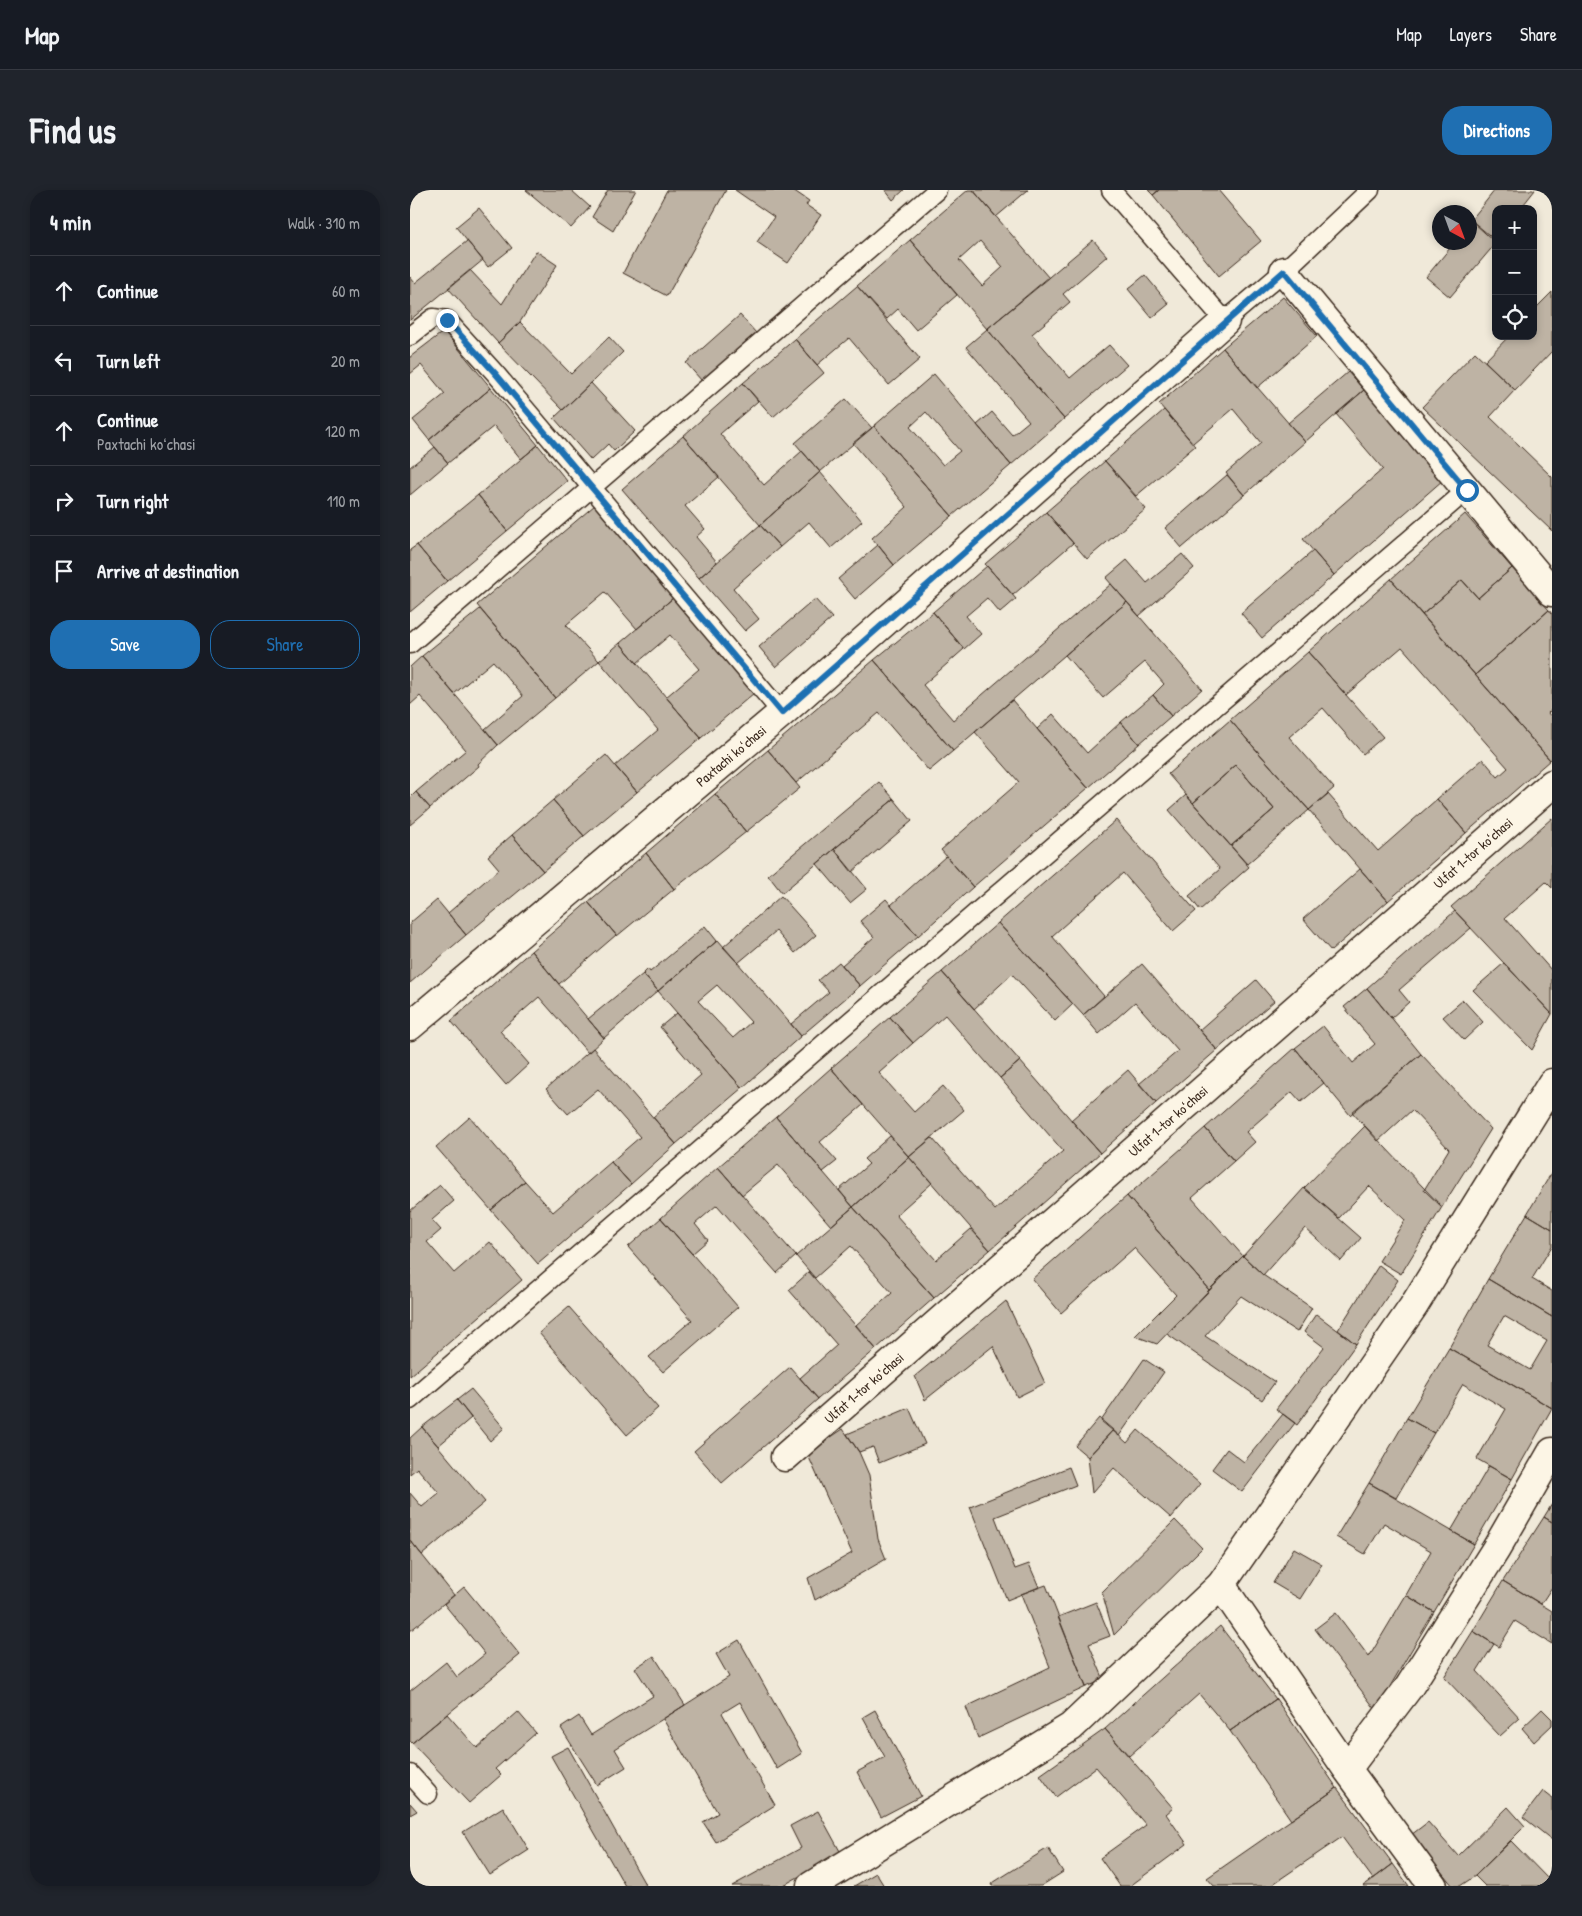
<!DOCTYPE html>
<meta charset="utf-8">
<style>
body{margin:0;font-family:"Patrick Hand",sans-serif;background:#20242c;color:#f1f3f6}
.controls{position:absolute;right:15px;top:15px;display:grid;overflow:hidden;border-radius:10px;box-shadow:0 2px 8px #0003}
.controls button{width:45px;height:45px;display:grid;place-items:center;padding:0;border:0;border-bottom:1px solid #363941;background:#171b24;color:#f1f3f6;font:25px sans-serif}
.compass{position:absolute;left:1022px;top:15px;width:45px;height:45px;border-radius:50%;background:#171b24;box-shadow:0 2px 8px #0003;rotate:139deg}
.stop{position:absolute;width:15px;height:15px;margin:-11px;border:4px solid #1f6fb2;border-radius:50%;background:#fff}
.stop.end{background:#1f6fb2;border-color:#fff;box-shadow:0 1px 5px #0008}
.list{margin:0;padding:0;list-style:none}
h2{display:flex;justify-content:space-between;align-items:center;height:65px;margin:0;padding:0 20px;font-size:21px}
h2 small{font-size:16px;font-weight:400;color:#9ea1a6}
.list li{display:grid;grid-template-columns:32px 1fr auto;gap:15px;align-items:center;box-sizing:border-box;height:70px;padding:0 20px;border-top:1px solid #363941}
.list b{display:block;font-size:19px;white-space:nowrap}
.list p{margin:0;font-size:16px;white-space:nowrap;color:#9ea1a6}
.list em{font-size:16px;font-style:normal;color:#9ea1a6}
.actions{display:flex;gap:10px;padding:15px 20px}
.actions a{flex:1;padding:11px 0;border:1px solid #1f6fb2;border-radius:20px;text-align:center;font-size:18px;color:#1f6fb2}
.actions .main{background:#1f6fb2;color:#fff}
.icon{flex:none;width:28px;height:28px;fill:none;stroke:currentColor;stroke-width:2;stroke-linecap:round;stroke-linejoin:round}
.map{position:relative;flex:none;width:1142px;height:1696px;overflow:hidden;border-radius:20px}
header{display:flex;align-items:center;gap:30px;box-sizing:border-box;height:70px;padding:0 25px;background:#171b24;border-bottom:1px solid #363941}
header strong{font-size:24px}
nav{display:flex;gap:28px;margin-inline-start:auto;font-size:18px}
.intro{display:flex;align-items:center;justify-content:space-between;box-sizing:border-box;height:120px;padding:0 30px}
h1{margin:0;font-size:35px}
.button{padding:12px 22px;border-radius:20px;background:#1f6fb2;color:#fff;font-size:18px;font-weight:700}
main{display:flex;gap:30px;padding:0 30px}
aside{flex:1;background:#171b24;border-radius:20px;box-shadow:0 2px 8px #0003}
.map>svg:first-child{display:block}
.building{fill:#beb3a4;stroke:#3b2a1e;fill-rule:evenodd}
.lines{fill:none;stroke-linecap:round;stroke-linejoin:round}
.lane-casing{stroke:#3b2a1e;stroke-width:21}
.street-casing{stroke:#3b2a1e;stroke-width:31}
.secondary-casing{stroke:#3b2a1e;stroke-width:31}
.lane{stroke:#fcf5e5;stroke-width:18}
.street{stroke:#fcf5e5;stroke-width:28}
.secondary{stroke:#fcf5e5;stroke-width:28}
.route{stroke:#1f6fb2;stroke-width:6}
.labels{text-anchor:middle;stroke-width:4;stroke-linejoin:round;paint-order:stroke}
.street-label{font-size:14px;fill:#3b2a1e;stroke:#fcf5e5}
</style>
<header>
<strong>Map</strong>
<nav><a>Map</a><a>Layers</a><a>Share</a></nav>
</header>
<div class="intro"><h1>Find us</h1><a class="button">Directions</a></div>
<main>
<aside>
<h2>4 min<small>Walk · 310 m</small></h2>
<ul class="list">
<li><svg class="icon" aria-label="ahead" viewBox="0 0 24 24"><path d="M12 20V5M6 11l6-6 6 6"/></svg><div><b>Continue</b></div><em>60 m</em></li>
<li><svg class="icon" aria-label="left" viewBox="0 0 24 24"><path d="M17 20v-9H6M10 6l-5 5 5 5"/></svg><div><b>Turn left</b></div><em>20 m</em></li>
<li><svg class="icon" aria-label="ahead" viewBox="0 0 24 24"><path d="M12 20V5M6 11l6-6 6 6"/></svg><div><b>Continue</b><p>Paxtachi koʻchasi</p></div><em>120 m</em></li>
<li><svg class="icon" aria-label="right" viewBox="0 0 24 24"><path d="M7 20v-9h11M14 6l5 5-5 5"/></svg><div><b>Turn right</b></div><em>110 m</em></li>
<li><svg class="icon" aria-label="arrive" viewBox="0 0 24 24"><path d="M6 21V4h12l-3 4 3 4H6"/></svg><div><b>Arrive at destination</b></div></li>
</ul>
<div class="actions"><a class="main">Save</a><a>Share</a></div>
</aside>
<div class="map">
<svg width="1142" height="1696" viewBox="0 0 1142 1696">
<rect width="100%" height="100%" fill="#f0e9d9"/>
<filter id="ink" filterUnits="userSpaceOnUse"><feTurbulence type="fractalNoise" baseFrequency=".02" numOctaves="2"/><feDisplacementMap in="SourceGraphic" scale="10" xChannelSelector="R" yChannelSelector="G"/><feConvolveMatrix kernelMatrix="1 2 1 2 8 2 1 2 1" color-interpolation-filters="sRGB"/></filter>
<g filter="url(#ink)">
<path class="building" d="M116 0H161L180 17 161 38Z
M198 0H226L203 41 182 27Z
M257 0H316L257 106 213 83Z
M325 0H383L399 11 396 15 411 25 378 73 347 52 364 27Z
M475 0H494L483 10Z
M558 0H563L639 88 577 139 500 50ZM570 51 593 77 572 96 549 70Z
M563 0H618L586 27Z
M738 0H749L743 5Z
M749 0H808L851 51 809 86 743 5Z
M1085 0H1125L1110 19H1086L1085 50 1061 30Z
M69 18 102 58 78 77 46 37Z
M1063 32 1086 53 1040 107 1016 87 1045 52H1060V36Z
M500 50 547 105 506 140 488 119 477 129 447 96Z
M683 50 697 66 653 104 660 112 622 144 660 188 699 155 717 175 654 229 577 139Z
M57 51 73 70 0 130V87L5 93Z
M126 61 147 75 110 132 88 153 38 98 60 80 92 114Z
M735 85 759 114 742 128 718 99Z
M447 96 510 169 479 195 439 148 407 175 385 149Z
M1142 102V161L1105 200 1075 171 1099 146H1123V121Z
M873 107 907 146 847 198 813 158Z
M330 125 346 143 292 191 276 173Z
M110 132 161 184 199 147 213 162 153 220 88 153Z
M577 139 654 229 601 275 567 235 582 222 602 245 619 231 556 157Z
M34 141 81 198 19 250 3 230 35 204 11 175 0 184V167Z
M385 149 414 183 363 227 333 193Z
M813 158 895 252 834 305 816 283 851 253 823 219 783 253 749 214Z
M1065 162 1105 200 1080 227 1142 287V341L1012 217Z
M938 182 954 200 895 252 878 233Z
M524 184 601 275 542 326 464 236ZM516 222 550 261 533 275 500 237Z
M181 193 225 241 204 261 198 254 181 270 144 228Z
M333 193 348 211 310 244 354 295 392 261 410 282 350 335 273 246Z
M81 198 128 255 111 269 84 236 38 273 19 250Z
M954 200 1033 290 924 385 893 349 973 279 926 224Z
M436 209 462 238 410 282 385 253Z
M754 220 785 256 726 306 695 271Z
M464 236 542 326 484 375 462 348 497 317 443 253Z
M273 246 309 287 275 316 295 339 286 347 307 372 289 388 212 299Z
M128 255 157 291 97 341 68 305Z
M25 257 38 273 0 305V277Z
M695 271 736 319 677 369 636 322Z
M410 282 452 331 421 358 399 332 370 357 350 335Z
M817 285 834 305 772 358 755 338Z
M68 305 97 341 37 391 7 355Z
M185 315 263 408 227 439 195 402 156 435 189 471 145 508 67 415Z
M636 322 663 353 603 405 575 374Z
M1055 324 1102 378 1068 408 1052 390 1012 425 981 389Z
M350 335 370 357 323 398 349 429 335 441 289 388Z
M7 355 37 391 0 422V360Z
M468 355 484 375 445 409 428 389Z
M903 361 924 385 852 448 831 423Z
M772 364 784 378 729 426 696 388 717 370 737 393Z
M577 376 606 409 590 423 577 408 556 426 571 444 554 459 523 422Z
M1102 378 1139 420 1065 485 1012 425 1052 390 1068 408Z
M981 389 1140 570 1056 643 1027 609 1073 569 1088 587 1098 578 992 457 936 505 898 462Z
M701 394 717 412 543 561 464 470 523 422 554 459 513 495 543 530Z
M263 408 344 503 291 548 256 507 289 479 260 445 227 473 210 453Z
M405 409 422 428 366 477 349 457Z
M717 412 792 499 761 526 743 505 754 494 735 472 693 508 655 465Z
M70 419 145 508 88 555 75 539 113 506 83 471 44 504 12 466Z
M1139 420 1142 424V519L1138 523 1142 528V568L1140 570 1065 485Z
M210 453 291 548 227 602 205 576 248 540 189 471Z
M898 462 973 547 953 564 913 518 879 547 924 598 899 620 820 530Z
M12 466 88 555 68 574 69 576 20 618 6 602 56 560 10 506 0 515V477Z
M464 470 543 561 519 581 469 523 386 593 358 560Z
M743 505 761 526 729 554 711 532Z
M602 510 678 598 563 697 531 660 609 592 565 542Z
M643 524 677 563 711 532 729 554 678 598 627 539Z
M820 530 899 620 837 674 821 656 864 619 826 575 783 613 758 584Z
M358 560 390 598 336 642 305 604Z
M196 565 227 602 174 646 143 610Z
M826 575 864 619 821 656 783 613Z
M469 592 484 609 372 703 358 685Z
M6 602 20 618 0 635V608Z
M305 604 336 642 264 699 236 663Z
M918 604 968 661 1027 609 1056 643 978 711 899 620Z
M776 605 839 677 790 720 779 706 810 679 759 620Z
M484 609 502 631 442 682 424 659Z
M143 610 174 646 133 681 102 645Z
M1142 628V698L1136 692 1095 728 1142 781V824L1041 717Z
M706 630 786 721 763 741 713 683 642 746 694 806 673 825 588 733Z
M102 645 133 681 56 745 38 723 89 679 78 666Z
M424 659 457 699 440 713 407 674Z
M236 663 264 699 207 746 178 712Z
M536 666 563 697 508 746 481 715Z
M950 679 978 711 921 761 893 729Z
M371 706 406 745 385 763 366 741 328 773 313 757Z
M476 709 508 746 450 796 432 775 464 747 450 731Z
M27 710 56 745 0 793V733Z
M178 712 206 745 149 794 121 761Z
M1045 721 1061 738 989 800 999 812 981 828 957 798Z
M588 733 663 814 645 831 602 784 564 819 532 782Z
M295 736 307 751 248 801 233 784 238 779 240 782Z
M308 750 391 846 332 898 248 801ZM307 795 341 832 323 848 288 811Z
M121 761 194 848 178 863 129 807 90 841 119 874 96 895 41 831Z
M429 772 450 796 391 846 381 834 419 802 408 790Z
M1094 773 1142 824 1122 860 1063 800Z
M732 774 807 860 746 913 729 894 768 861 725 812 689 844 673 825Z
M532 782 610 871 590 888 535 825 503 853 480 827Z
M233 784 248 801 194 848 178 829Z
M846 790 864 811 807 860 789 840Z
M957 798 1011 864 940 925 885 858 913 836 943 873 965 854 934 817Z
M1053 810 1073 832 1054 850 1033 827Z
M267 823 332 898 266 954 243 927 291 885 250 837Z
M480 827 503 853 469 883 504 922 533 896 554 920 499 967 421 878Z
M183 858 266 954 221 994 201 972 230 947 188 899 158 924 136 899Z
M885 858 914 893 891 912 882 902 836 942 845 952 824 971 795 938Z
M1011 864 1081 939 1032 1017 1014 1000 1039 959 1002 920 968 951 942 922Z
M610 871 690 963 580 1060 499 967 522 948 585 1020 653 961 590 888Z
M421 878 453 915 410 952 427 971 413 982 366 927Z
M718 880 746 913 690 963 661 930Z
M60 927 115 991 81 1020 26 957Z
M366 927 443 1017 421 1036 368 975 332 1005 308 977Z
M955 936 1032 1017 991 1084 969 1071 995 1030 959 996 929 1028 894 998Z
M795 938 824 971 782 1008 833 1066 799 1100 717 1006Z
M480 946 499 967 443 1017 429 1000 459 974 454 969Z
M499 967 522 993 486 1025 526 1070 561 1039 580 1060 524 1108 443 1017Z
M201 972 221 994 128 1074 81 1020 115 991 143 1022Z
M308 977 386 1066 367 1083 307 1015 285 1034 298 1050 282 1064 251 1028Z
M1142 982V1039L1117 1024Z
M30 995 44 1011 22 1030 31 1040 17 1052 44 1083 80 1052 112 1090 0 1186V1021Z
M894 998 951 1048 931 1071 895 1038 853 1085 833 1066Z
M717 1006 799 1100 747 1154 725 1146 766 1105 724 1058 651 1123 622 1089Z
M443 1017 524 1108 466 1159 446 1135 482 1103 441 1056 405 1088 386 1066Z
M1117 1024 1142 1039V1056L1122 1089 1142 1101V1127L1078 1089Z
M251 1028 328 1117 253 1182 239 1167 282 1130 218 1057Z
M833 1066 853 1085 902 1118 887 1142 831 1106 795 1146 865 1192 852 1210 757 1144Z
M969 1075 988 1090 946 1154 928 1140Z
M399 1082 466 1159 408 1209 390 1188 427 1155 379 1100Z
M1078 1089 1142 1127V1218L1039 1158ZM1094 1126 1137 1151 1120 1180 1077 1155Z
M596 1111 635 1193 607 1207 583 1156 515 1210 505 1186Z
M159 1117 248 1218 217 1245 129 1143Z
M906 1124 946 1154 887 1235 866 1219 914 1157 894 1142Z
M1039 1158 1142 1218 1102 1289 1067 1269 1096 1219 1053 1194 1024 1243 997 1228Z
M734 1169 754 1182 709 1246 691 1231Z
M380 1177 408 1209 312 1293 284 1261Z
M61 1199 94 1238 80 1251 47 1210Z
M47 1210 61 1228 28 1256 12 1237Z
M499 1218 515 1254 469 1273 463 1257 449 1262 437 1244Z
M873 1224 885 1233 832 1302 802 1279 817 1259 834 1272Z
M689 1228 703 1240 678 1267 665 1256Z
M997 1228 1024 1243 986 1308 959 1293Z
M12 1237 75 1312 12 1365 0 1350V1303L12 1317 29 1303 7 1278 0 1284V1248Z
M433 1239 449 1262 459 1285 468 1349 476 1369 405 1410 398 1388 442 1363 397 1263Z
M703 1240 717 1253 728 1240 790 1294 761 1328 704 1278 682 1303 678 1267Z
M1079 1276 1102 1289 1064 1354 1041 1341Z
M659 1277 666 1295 585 1327 605 1379 619 1374 629 1397 597 1410 560 1317Z
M959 1293 1064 1354 1024 1422 996 1405 1021 1361 974 1333 955 1364 926 1347Z
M1142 1314V1332L1134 1327Z
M1134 1327 1142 1332V1397L1131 1414 1093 1391Z
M765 1330 792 1358 704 1445 692 1402Z
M0 1350 44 1405 0 1441Z
M884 1358 912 1374 890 1409 863 1393Z
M1093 1391 1142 1421V1454L1105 1431 1089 1457 1063 1441Z
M636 1395 676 1497 568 1548 556 1517 640 1477 611 1404Z
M54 1397 110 1465 2 1553 0 1551V1501L36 1472 47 1487 75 1464 34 1414Z
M996 1405 1024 1422 966 1520 905 1439 926 1423 959 1467Z
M686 1412 700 1446 679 1454 694 1490 676 1497 648 1427Z
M810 1436 866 1509 820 1541 789 1504 719 1566 695 1539Z
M1063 1441 1084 1454 1067 1481 1110 1528 1090 1546 1034 1487Z
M329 1450 392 1563 367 1579 330 1512 312 1523 365 1615 306 1652 293 1632 308 1623 253 1529 319 1487 306 1464Z
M244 1466 275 1515 205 1559 216 1577 187 1595 151 1538 169 1526 181 1545 243 1506 225 1478Z
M866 1509 927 1598 881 1630 820 1541Z
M1132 1519 1142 1529V1535L1124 1552 1112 1538Z
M465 1520 511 1606 471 1627 447 1582 475 1567 453 1527Z
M108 1522 126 1543 85 1579 91 1585 59 1613 2 1553 37 1524 67 1558Z
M695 1539 763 1618 756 1624 777 1654 720 1696H710L690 1668 736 1635 686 1577 646 1607 630 1585Z
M158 1557 236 1696H215L141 1566Z
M927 1598 983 1674 963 1689 932 1647 863 1694 864 1696H804L797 1688Z
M1133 1601 1142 1608V1650L1113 1627Z
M0 1613 7 1621 0 1625Z
M93 1617 119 1660 80 1685 53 1642Z
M1098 1617 1115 1636 1065 1686 1050 1696H1043L1001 1645 1018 1632 1048 1666Z
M408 1621 431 1663 372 1696H322L391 1658 380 1636Z
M1101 1651 1140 1691 1135 1696H1075L1065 1686Z
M638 1658 653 1682 631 1696H582L581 1694Z
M983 1674 999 1696H953L963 1689Z
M466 1683 474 1696H444Z"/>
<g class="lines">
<g class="lane-casing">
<path id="lane" d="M701 0 815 131 874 81 960 0
M0 146 23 128 37 130 85 183 372 523
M0 454 527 0
M0 1210 1057 300
M0 1584 18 1604"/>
</g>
<g class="street-casing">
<path id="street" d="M874 81 1142 402
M0 836 372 523 815 131
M375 1267 1142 594
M811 1395 937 1579 1023 1696
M937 1579 999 1497 1086 1359 1142 1262"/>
</g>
<g class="secondary-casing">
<path id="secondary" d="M401 1696 661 1537 811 1395 1003 1117 1142 893"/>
</g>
<use href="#lane" class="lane"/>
<use href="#street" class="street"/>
<use href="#secondary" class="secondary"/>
</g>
</g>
<g class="lines" filter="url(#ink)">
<path class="route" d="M37 130 85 183 372 523 874 81 1057 300"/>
</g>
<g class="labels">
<g class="street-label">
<text transform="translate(321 566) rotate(-40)" y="5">Paxtachi koʻchasi</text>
<text transform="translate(1063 663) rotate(-41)" y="5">Ulfat 1-tor koʻchasi</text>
<text transform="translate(758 931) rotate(-41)" y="5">Ulfat 1-tor koʻchasi</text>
<text transform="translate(454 1198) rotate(-41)" y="5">Ulfat 1-tor koʻchasi</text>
</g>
</g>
</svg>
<div class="controls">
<button>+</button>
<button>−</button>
<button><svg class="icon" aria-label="locate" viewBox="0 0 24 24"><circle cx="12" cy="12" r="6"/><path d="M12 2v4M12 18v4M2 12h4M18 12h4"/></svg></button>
</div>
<svg class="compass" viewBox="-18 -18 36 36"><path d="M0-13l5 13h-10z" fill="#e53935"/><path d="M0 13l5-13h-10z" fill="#9ea1a6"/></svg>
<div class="stop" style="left:1057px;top:300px"></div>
<div class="stop end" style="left:37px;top:130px"></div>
</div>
</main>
